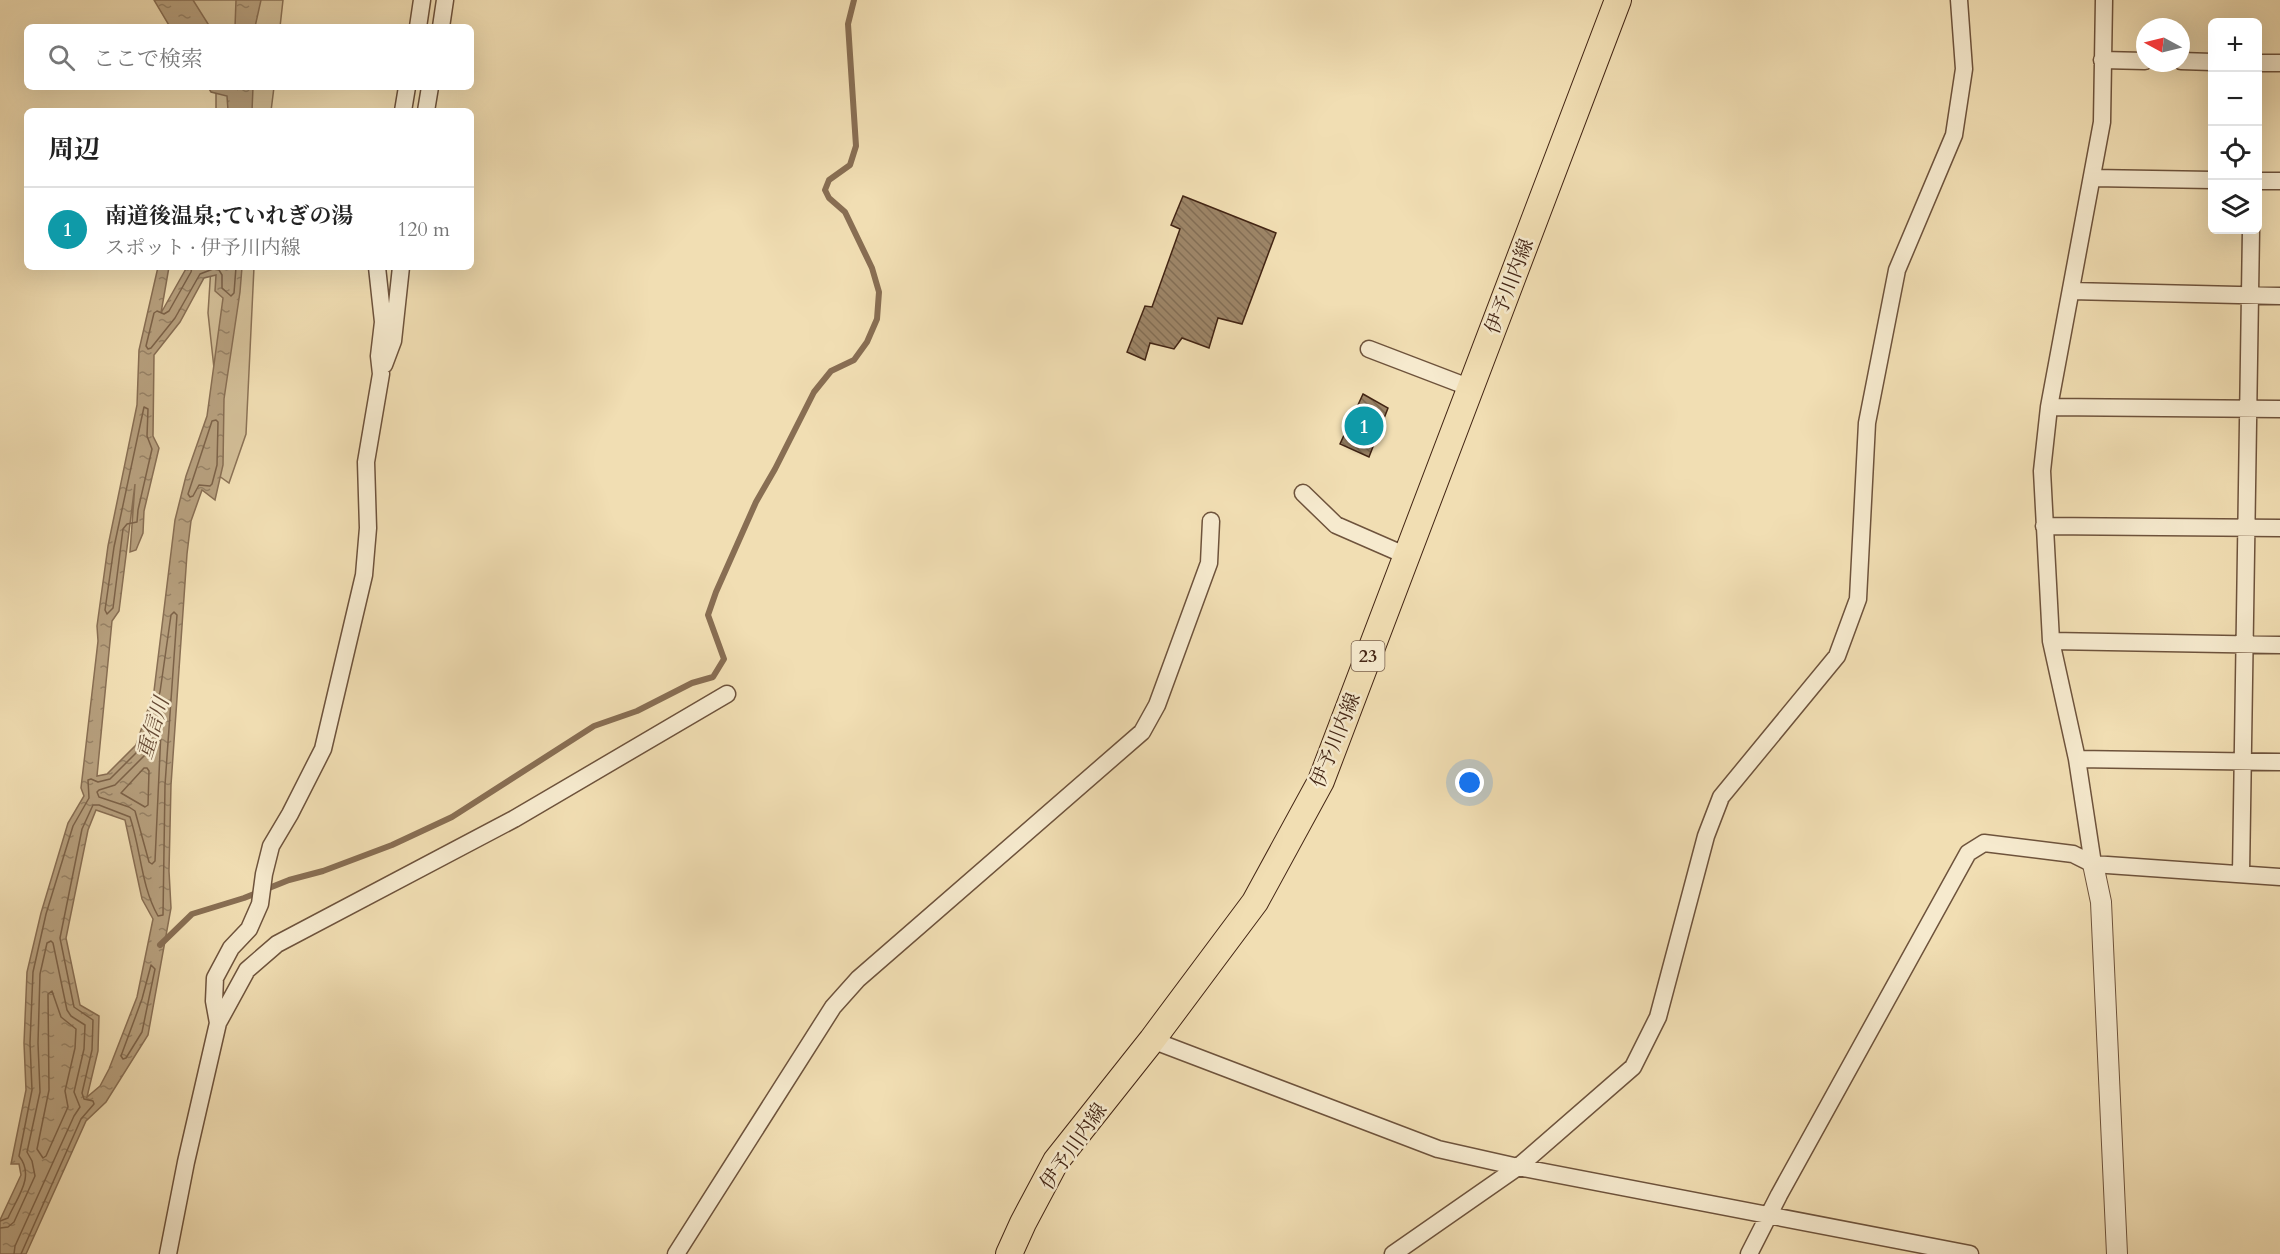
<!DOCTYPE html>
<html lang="ja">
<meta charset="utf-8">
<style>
body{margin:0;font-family:Cardo,"Noto Serif JP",serif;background:#f2f2f2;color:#222}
.controls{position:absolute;right:18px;top:18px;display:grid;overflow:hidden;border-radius:9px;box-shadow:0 6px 24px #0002}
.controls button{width:54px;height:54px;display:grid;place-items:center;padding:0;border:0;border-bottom:2px solid #e0e0e0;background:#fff;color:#222;font:30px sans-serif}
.compass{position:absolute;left:2136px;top:18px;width:54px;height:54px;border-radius:50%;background:#fff;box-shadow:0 6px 24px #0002;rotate:277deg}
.you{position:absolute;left:1470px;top:783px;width:21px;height:21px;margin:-15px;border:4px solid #fff;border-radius:50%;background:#1a73e8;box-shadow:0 0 0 9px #1a73e833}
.badge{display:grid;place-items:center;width:39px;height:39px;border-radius:50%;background:#2563eb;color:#fff;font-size:20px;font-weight:700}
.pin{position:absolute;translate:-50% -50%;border:3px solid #fff;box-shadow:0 2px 6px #0006}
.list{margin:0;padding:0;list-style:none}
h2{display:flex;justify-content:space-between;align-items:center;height:78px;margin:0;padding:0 24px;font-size:26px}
h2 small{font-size:20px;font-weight:400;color:#767676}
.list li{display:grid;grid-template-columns:39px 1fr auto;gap:18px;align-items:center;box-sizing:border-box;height:84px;padding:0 24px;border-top:2px solid #e0e0e0}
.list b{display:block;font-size:22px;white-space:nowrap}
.list p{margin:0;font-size:20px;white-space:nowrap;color:#767676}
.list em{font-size:20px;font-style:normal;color:#767676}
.icon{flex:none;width:33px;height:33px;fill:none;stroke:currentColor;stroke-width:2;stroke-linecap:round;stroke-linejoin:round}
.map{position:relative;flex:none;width:2280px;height:1254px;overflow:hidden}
.search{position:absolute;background:#fff;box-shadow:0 6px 24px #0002;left:24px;top:24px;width:450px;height:66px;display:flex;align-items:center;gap:15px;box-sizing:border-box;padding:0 21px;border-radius:9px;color:#767676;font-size:22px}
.panel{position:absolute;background:#fff;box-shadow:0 6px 24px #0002;left:24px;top:108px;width:450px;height:162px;border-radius:9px}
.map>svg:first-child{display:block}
.grass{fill:#d3bf98;stroke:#8b7256;stroke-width:1.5}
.water{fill:url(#water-ripples);stroke:#886e53;stroke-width:1.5;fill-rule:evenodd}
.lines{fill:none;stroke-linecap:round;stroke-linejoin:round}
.shore{stroke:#7c6248;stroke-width:1.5}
.stream{stroke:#886e53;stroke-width:6}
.building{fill:url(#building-back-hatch);stroke:#432514;stroke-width:1.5}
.minor-casing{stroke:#6e533c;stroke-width:19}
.tertiary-casing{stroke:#6e533c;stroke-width:22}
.primary-casing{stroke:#432514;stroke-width:28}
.minor{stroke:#f6eace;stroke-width:16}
.tertiary{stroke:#f6eace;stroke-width:20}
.primary{stroke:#f1deb3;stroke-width:26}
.labels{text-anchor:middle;stroke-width:5;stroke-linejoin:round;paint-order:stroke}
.shield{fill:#f6eace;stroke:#79604c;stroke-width:1.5}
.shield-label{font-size:18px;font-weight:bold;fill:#432514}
.street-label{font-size:20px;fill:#432514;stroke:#f6eace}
.water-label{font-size:21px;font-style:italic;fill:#664a34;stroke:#f6eace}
</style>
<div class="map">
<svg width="2280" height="1254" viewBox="0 0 2280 1254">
<defs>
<pattern id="water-ripples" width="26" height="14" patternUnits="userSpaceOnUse" patternTransform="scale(1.5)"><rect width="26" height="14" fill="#b69f7d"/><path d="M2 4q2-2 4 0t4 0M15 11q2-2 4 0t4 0" fill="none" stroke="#968165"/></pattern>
<pattern id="building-back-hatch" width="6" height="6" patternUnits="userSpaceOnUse" patternTransform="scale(1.5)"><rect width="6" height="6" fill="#9d8567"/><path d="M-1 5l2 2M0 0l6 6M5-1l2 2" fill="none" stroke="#826d54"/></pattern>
</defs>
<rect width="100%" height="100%" fill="#f1deb3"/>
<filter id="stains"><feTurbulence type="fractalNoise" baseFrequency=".00333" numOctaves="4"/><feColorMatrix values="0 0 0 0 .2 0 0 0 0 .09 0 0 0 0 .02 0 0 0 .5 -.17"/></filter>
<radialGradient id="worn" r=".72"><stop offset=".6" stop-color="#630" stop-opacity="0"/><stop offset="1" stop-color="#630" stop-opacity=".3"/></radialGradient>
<path class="grass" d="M186 0H283L280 27H197Z
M216 87H274L271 111H216Z
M211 267H254L246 434 229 483 215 473 222 442 208 313Z"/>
<path class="water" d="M154 0H193L210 27H170Z
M236 0H261L255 27H235Z
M208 87H253L252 111H228L227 96 211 92Z
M158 267H169L161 313 187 267H242L240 292 224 399 223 465 215 500 202 490 191 521 187 554 171 785 169 871 171 908 148 1035 106 1102 86 1121 26 1254H0V1220L21 1175 19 1164H11L26 1090 24 1043 27 972 41 913 68 823 84 796 81 788 98 641 97 626 108 546 137 405 139 350ZM216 275 215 291 223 298 207 416 186 476 175 520 154 691 136 745 107 774 97 776 112 621 119 611 135 484 130 552 136 550 143 533 144 511 159 448 153 436 154 355 180 322 204 278ZM96 810 125 820 142 899 153 919 137 997 109 1069 100 1086 87 1097 98 1051 99 1016 80 1005 66 938 88 830Z"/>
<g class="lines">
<path class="shore" d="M192 267 191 272 169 311 164 314 157 311 154 313 146 346 148 349 151 348 175 318 200 274 213 269 219 270 222 275V288L231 296 234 293 236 267
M144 407 148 409 147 436 152 449 138 510 137 522 127 524 123 529 113 608 107 614 105 610 114 547Z
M216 420 218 422 217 465 212 484 210 486 199 485 193 496 190 497 188 494 212 421Z
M158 727 161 731 155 861 152 864 149 862 135 811 129 807 99 797 97 792 99 790 115 785 145 755 155 729Z
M144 768H147L149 771 148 805 145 807 121 793Z
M151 965 155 969 142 1032 126 1058 123 1059 121 1056 142 999Z
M52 991 61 1017 76 1029 75 1048 65 1091 68 1107 46 1156 43 1158 37 1149 49 1090 48 994Z
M0 1221 8 1218C18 1196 35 1176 19 1156L32 1090 30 1043 33 972 46 914 73 826 89 798 88 780 91 779 98 782 110 779 141 748 160 692 171 615 174 612 177 615 165 785 163 915 158 916C141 886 141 850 130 817L99 805H93L82 829 60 938 74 1007 93 1020 92 1050 82 1093 84 1099 93 1101 94 1104 81 1119 21 1254
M0 1228 8 1227 14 1222 35 1176 32 1161 27 1152 40 1092 38 1043 40 974 47 943 51 941 53 943 67 1010 71 1016 85 1025 84 1049 74 1092 80 1107 74 1116 15 1246 14 1254"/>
<path class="stream" d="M160 945 192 914 244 898 289 880 323 871 392 845 452 817 594 726 637 711 692 683 713 677 724 659 708 615 716 592 756 502 775 469 814 392 831 371 854 360 867 342 877 319 879 292 872 268 845 212 829 198 825 190 829 180 850 165 856 146 848 24 854 0"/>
</g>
<path class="building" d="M1183 196 1276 233 1242 324 1218 318 1209 348 1182 338 1174 349 1150 343 1145 360 1127 352 1145 306 1152 307 1180 229 1171 225Z
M1363 394 1388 408 1369 457 1340 444Z"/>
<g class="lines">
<g class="minor-casing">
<path id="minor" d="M418 27 422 0
M441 27 445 0
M2102 60 2145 61
M2181 61 2212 62
M2258 63H2280
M403 111 407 87
M426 111 430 87
M2093 178 2212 180
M2258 181H2280
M2071 291 2280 296
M1369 349 1471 388
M384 365 393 341 401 267
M2049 407 2280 409
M1303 493 1336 525 1407 556
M2044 526 2280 528
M2051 641 2280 645
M2077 759 2280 762
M2093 864 2077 759 2051 641 2042 471 2049 407 2102 122 2104 0
M2241 874 2251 230
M218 1023 214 1001 215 978 231 948 249 929 260 904 264 874 271 846 290 814 323 749 364 575 368 528 366 462 381 374 379 356 383 322 377 267
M1152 1040 1438 1149 1518 1167 1970 1254
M168 1254 186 1162 218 1023 247 970 277 944 514 819 727 694
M676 1254 833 1007 858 979 1142 732 1157 705 1209 563 1211 521
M1393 1254 1518 1167 1633 1067 1658 1017 1706 836 1721 797 1837 656 1858 599 1867 423 1897 270 1954 135 1964 69 1959 0
M1749 1254 1779 1195 1968 853 1984 843 2073 854 2093 864 2280 877"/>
</g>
<g class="tertiary-casing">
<path id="tertiary" d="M2093 864 2101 902 2117 1254"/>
</g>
<g class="primary-casing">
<path id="primary" d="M1009 1254 1023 1223 1056 1161 1152 1040 1255 902 1321 781 1618 0"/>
</g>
<use href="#minor" class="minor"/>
<use href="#tertiary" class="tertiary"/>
<use href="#primary" class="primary"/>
</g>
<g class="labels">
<rect class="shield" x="1351.5" y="641" width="33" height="30" rx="4.5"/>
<g class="shield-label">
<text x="1368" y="662">23</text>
</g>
<g class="street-label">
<text transform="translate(1509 286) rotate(-69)" y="7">伊予川内線</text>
<text transform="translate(1335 740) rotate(-68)" y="7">伊予川内線</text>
<text transform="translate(1073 1146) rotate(-55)" y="7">伊予川内線</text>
</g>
<g class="water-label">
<text transform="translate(153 728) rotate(-73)" y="7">重信川</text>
</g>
</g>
<rect width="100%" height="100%" filter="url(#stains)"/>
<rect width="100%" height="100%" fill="url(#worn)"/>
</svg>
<div class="controls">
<button>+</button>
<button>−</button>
<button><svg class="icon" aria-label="locate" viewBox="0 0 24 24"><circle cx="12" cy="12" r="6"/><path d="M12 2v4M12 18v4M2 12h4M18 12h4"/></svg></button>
<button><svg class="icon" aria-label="layers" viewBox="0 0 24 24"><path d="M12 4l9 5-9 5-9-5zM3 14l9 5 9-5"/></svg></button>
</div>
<svg class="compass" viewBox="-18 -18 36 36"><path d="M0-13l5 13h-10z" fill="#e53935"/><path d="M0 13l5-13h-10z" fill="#767676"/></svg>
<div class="you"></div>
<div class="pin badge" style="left:1364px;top:426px;background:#0f9aa8">1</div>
<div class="search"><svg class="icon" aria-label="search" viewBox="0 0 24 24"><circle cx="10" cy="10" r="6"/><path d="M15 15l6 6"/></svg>ここで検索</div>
<section class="panel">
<h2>周辺<small></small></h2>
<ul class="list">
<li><span class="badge" style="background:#0f9aa8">1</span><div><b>南道後温泉;ていれぎの湯</b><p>スポット · 伊予川内線</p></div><em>120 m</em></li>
</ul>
</section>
</div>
